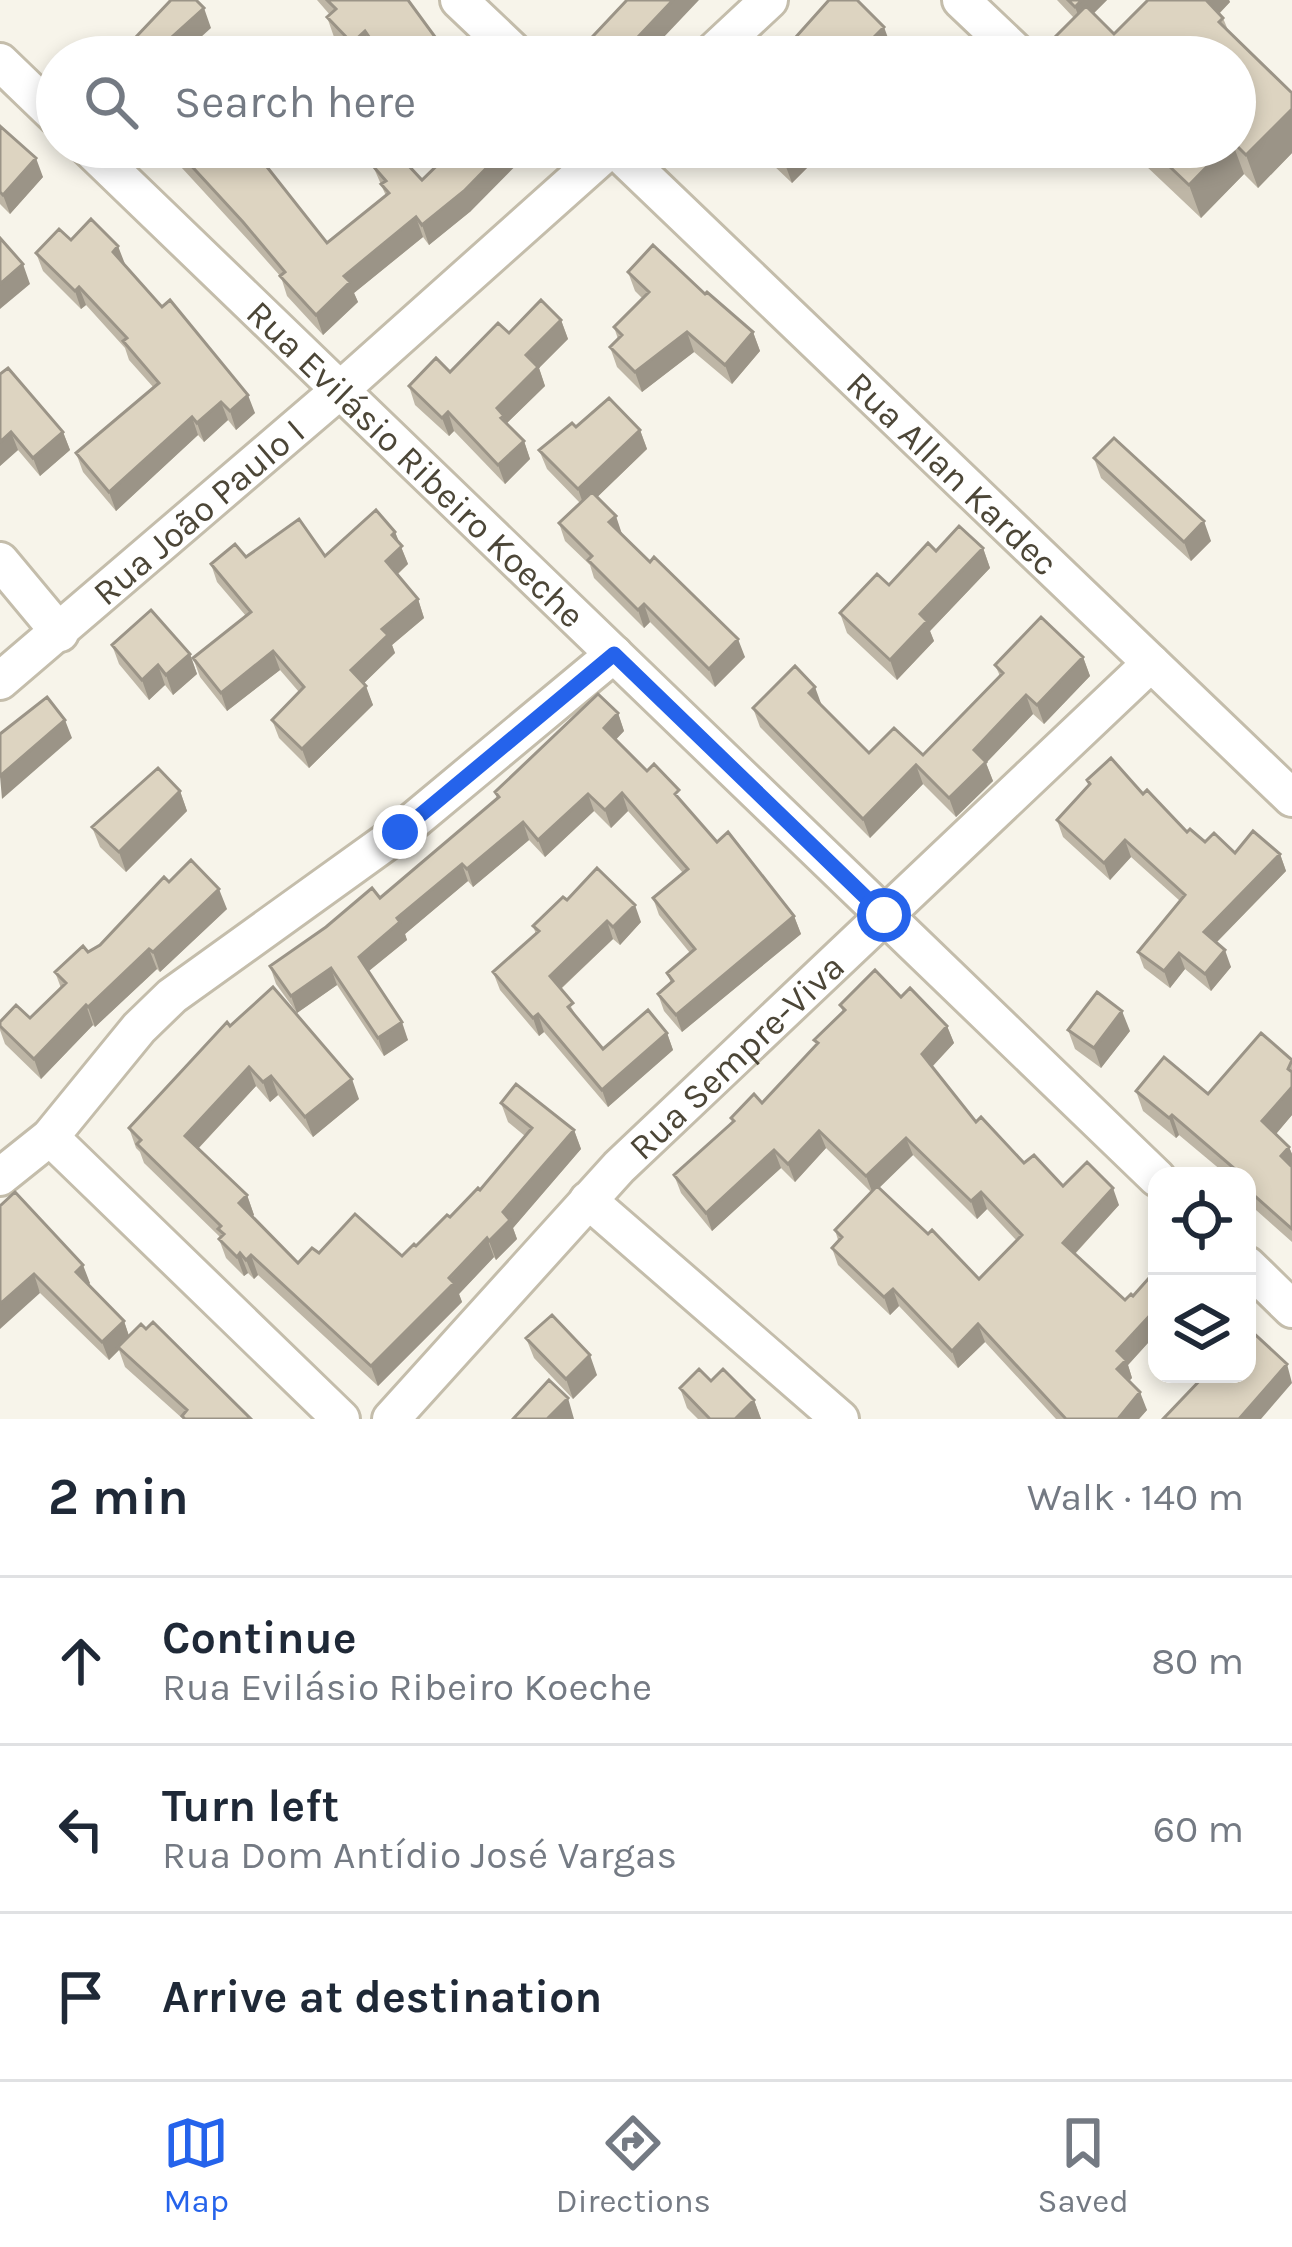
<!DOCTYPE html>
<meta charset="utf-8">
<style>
body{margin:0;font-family:Karla,sans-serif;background:#f6f6f7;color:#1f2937}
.controls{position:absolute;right:36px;bottom:36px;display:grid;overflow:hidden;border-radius:24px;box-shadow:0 6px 18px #0003}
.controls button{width:108px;height:108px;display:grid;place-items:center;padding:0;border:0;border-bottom:3px solid #e0e1e3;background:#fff;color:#1f2937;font:60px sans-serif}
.stop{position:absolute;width:36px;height:36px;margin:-27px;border:9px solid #2563eb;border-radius:50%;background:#fff}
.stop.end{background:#2563eb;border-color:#fff;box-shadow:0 3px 12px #0008}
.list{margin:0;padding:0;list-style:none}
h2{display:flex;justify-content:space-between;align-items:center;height:156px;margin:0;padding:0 48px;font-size:51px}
h2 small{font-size:39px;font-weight:400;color:#747a83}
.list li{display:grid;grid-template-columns:78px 1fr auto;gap:36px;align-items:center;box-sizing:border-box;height:168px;padding:0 48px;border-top:3px solid #e0e1e3}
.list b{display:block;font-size:45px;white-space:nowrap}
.list p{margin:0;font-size:39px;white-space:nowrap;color:#747a83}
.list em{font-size:39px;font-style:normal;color:#747a83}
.icon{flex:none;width:66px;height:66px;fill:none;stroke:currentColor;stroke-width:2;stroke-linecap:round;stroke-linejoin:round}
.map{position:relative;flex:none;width:1292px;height:1419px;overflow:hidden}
.search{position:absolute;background:#fff;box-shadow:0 6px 18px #0003;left:36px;right:36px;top:36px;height:132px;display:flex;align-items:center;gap:30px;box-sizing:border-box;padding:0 42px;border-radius:66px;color:#747a83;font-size:45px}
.sheet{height:660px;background:#fff}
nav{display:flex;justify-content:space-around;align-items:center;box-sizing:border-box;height:168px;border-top:3px solid #e0e1e3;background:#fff;font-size:33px;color:#747a83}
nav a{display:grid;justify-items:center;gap:6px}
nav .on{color:#2563eb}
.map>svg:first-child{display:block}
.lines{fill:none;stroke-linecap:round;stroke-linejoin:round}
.street-casing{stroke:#c4bdab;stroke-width:42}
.street{stroke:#fff;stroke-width:36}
.wall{fill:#beb6a6;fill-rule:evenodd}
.shaded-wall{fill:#9b9487}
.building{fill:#ddd4c1;stroke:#9b9487;stroke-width:3}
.route{stroke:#2563eb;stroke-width:15}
.labels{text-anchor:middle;stroke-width:10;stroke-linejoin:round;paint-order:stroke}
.street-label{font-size:36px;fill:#4c4637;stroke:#fff}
</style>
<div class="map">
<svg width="1292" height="1419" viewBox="0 0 1292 1419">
<rect width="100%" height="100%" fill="#f7f4ea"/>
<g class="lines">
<g class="street-casing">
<g id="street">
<path d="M459 0 519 57"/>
<path d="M961 0 1021 57"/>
<path d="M708 57 769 0"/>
<path d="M0 62 57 117"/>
<path id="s1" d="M88 147 1157 1178"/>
<path id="s2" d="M613 147 1292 798"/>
<path d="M0 561 60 633"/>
<path id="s3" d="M0 681 340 390 612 147"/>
<path d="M50 1137 341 1419"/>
<path d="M0 1177 50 1137 139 1028 172 996 400 832 614 654"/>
<path d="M588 1200 840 1419"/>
<path d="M1247 1265 1292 1309"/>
<path id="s4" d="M391 1419 619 1167 1151 663"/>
</g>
</g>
<use href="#street" class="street"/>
</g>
<path class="wall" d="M317 0H408L441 45 446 57H376L372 51 365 57H354L334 37 327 17 330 15Z
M1057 0H1107L1094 13 1114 34 1148 0H1229L1230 2 1219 14 1223 18 1228 30 1292 93V153L1258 188 1244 174 1201 218 1126 147H1235V57H1059L1053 39 1074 18Z
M0 126 43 177 10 214 0 204Z
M153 147H229L327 243 386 196 373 166 422 180 471 211 429 245 423 237 354 293 358 302 323 335 287 296 281 277 250 242 170 155 166 160Z
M766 147H822L824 151 792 183 772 164Z
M36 253 124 265 255 413 236 430 228 420 204 442 198 435 116 511 83 472 76 453 154 388 129 360 125 348 86 305 81 309 43 271Z
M628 272 705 294 753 332 760 351 732 384 694 352 642 392 617 367 610 347 618 339 614 327 643 299 635 291Z
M561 320 568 339 539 368 545 386 507 423 524 441 530 459 505 484 454 431 449 436 415 405 409 386 450 372 509 333Z
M0 374 63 432 70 450 40 476 18 450 0 466Z
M576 427 640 430 647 449 597 497 622 534 745 657 715 687 650 622 644 628 594 578 590 565 565 541 559 523 580 503 547 469 539 450Z
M1094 458 1211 541 1191 561 1101 478Z
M395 532 408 564 397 575 418 599 424 618 392 645 395 653 364 683 373 705 309 768 279 738 272 720 299 692 280 670 227 711 200 677 193 658 246 616 217 582 211 564 246 557 325 556Z
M983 548 990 568 930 631 934 641 897 680 847 633 840 613 889 585 936 551Z
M112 645 190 654 197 674 173 695 165 685 149 700 119 664Z
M1083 657 1090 676 1044 724 1033 714 986 763 993 781 956 817 923 784 870 838 760 727 753 708 822 706 869 753 923 755 1000 676 995 665Z
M618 713 624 731 615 740 685 806 717 842 794 916 801 934 682 1032 664 1011 658 994 671 983 667 973 690 953 659 915 653 898 683 873 628 811 611 828 594 811 545 857 529 840 473 887 468 881 405 934 407 940 369 971 408 1040 384 1056 337 985 297 1013 276 984 270 966 380 898 497 799 495 792Z
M1087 780 1143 794 1187 832 1235 853 1280 854 1286 871 1216 943 1231 967 1211 991 1185 969 1170 988 1144 968 1138 952 1180 901 1131 857 1110 880 1063 837 1057 820 1089 786Z
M180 791 187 811 126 872 100 847 92 827Z
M169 882 227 909 160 972 157 969 95 1027 93 1025 41 1079 5 1044 0 1030V1022L30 1018 61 988 55 972 100 945Z
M567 900 641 922 620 945 613 939 561 989 579 1021 603 1049 667 1033 673 1050 608 1107 544 1032 539 1036 500 990 493 972 536 934 533 926Z
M901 997 947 1026 954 1043 932 1067 976 1122 1024 1163 1063 1186 1119 1205 1075 1254 1125 1300 1133 1296 1157 1269V1333L1128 1365 1132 1378 1129 1381 1147 1410 1139 1419H1056L985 1342 958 1368 899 1306 890 1315 838 1265 832 1248 838 1240 835 1230 871 1192 826 1148 795 1182 781 1168 712 1231 681 1193 674 1175 733 1122 731 1118 762 1103 816 1045 814 1040 843 1012 840 1005ZM913 1155 977 1219 987 1209 1017 1241 979 1279 879 1187Z
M230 1026 359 1099 313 1137 278 1095 270 1102 256 1086 198 1149 247 1195 254 1215 252 1216 298 1263 319 1253 402 1256 416 1246 480 1190 525 1136 508 1122 501 1103 574 1130 581 1149 513 1228 517 1239 496 1260 494 1257 459 1294 462 1302 378 1386 258 1275 254 1279 248 1273 244 1276 226 1258 219 1239 220 1237 144 1163 140 1152 136 1148 129 1128Z
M1068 1030 1130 1031 1101 1068 1075 1049Z
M1292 1060V1115L1276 1134 1289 1147 1292 1154V1242L1247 1202V1176H1228L1179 1135 1176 1138 1143 1111 1136 1091 1208 1094Z
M0 1206 90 1283 88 1285 124 1321 129 1336 251 1419H183L125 1367 119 1350 109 1360 40 1293Z
M526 1338 597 1375 573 1399 534 1358Z
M711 1381 754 1400 761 1419H698L687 1408 680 1388Z"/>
<path class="shaded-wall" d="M673 0H699L645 57H619Z
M1082 0H1107L1082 25 1075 7Z
M1200 0H1229L1230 2 1209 24Z
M204 8 211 28 179 57H154L153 54Z
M884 27 891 46 880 57H854Z
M365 31 372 51 365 57H358L352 43Z
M441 45 446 57H426Z
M1292 109V153L1258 188 1246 155Z
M161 147H167L170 155 166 160Z
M507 147H534L471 211 429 245 422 225Z
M801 147H822L824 151 792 183 785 164Z
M1226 147H1234L1244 174 1201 218 1189 185Z
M36 158 43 177 10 214 3 195Z
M416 217 423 237 354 293 358 302 323 335 316 315 344 276Z
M118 246 125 264 113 252Z
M23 264 30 284 0 309V284Z
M79 287 86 305 81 309 75 291Z
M561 320 568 339 539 368 545 386 507 423 511 434 497 408 526 355Z
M687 332 694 352 642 392 635 372Z
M753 332 760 351 732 384 725 365Z
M248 395 255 413 236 430 230 411Z
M221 402 228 420 204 442 197 423Z
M448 412 454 431 449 436 442 418Z
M192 417 198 435 116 511 109 492Z
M640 430 647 449 585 509 578 489Z
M11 432 18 450 0 466V442Z
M63 432 70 450 40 476 33 458Z
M524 441 530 459 505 484 498 465Z
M616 516 622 534 609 522Z
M1204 521 1211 541 1191 561 1184 542Z
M395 532 408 564 392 579 386 561 392 535Z
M983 548 990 568 930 631 934 641 897 680 890 660 920 614Z
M418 599 424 618 392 645 395 653 358 689 351 670 382 629Z
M644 604 650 622 644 628 638 610Z
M738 639 745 657 715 687 709 669Z
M273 651 280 670 227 711 221 693Z
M190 654 197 674 173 695 166 675Z
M1083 657 1090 676 1044 724 1037 705Z
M158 665 165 685 149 700 142 680Z
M366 686 373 705 309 768 302 749Z
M815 687 822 706 809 693Z
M1026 695 1033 714 986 763 993 781 956 817 949 798 974 750Z
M618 713 624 731 610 746 604 728Z
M65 720 72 738 2 799 0 776Z
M916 765 923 784 870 838 863 819Z
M180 791 187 811 126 872 119 852Z
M622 793 628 811 611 828 605 810Z
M588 794 594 811 545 857 538 840Z
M523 822 529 840 473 887 467 869Z
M1125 840 1131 857 1110 880 1104 863Z
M1280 854 1286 871 1210 949 1204 932Z
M462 864 468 881 405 934 407 940 365 974 359 957 397 918Z
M219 889 227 909 160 972 153 952Z
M635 905 641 922 620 945 613 927Z
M794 916 801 934 682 1032 676 1015Z
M607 921 613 939 556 993 550 976Z
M149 949 157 969 95 1027 88 1007Z
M1225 950 1231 967 1211 991 1205 974Z
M1179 953 1185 969 1170 988 1164 971Z
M331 968 337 985 297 1013 291 996Z
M86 1005 93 1025 41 1079 34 1059Z
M1122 1011 1130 1031 1101 1068 1094 1048Z
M538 1014 544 1032 539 1036 533 1018Z
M402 1022 408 1040 384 1056 378 1038Z
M947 1026 954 1043 928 1071 922 1054Z
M667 1033 673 1050 608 1107 602 1090Z
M249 1067 256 1086 192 1155 185 1136Z
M271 1076 278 1095 270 1102 263 1082Z
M352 1079 359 1099 313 1137 305 1117Z
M1292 1087V1115L1270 1141 1262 1121Z
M1172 1115 1179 1135 1176 1138 1169 1118Z
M574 1130 581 1149 513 1228 517 1239 496 1260 489 1241 503 1212Z
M819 1131 826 1148 795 1182 788 1164Z
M906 1138 913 1155 873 1194 866 1176Z
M1289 1147 1292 1154V1172L1281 1156Z
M774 1150 781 1168 712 1231 706 1213Z
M1113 1188 1119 1205 1069 1260 1063 1243Z
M981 1192 987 1209 977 1219 971 1201Z
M247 1195 254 1215 246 1222 239 1203Z
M487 1238 494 1257 459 1294 462 1302 378 1386 371 1366Z
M240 1253 248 1273 244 1276 237 1257Z
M251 1255 258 1275 254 1279 246 1260Z
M83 1265 90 1283 83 1291 76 1272Z
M34 1274 40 1293 0 1329V1304Z
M893 1289 899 1306 890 1315 884 1297Z
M1155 1310 1157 1333 1128 1365 1132 1378 1124 1386 1117 1369V1351Z
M124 1321 130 1339 109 1360 102 1342Z
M978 1324 985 1342 958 1368 952 1351Z
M590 1355 597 1375 573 1399 566 1379Z
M1287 1364 1292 1383 1261 1419H1239Z
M1140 1392 1147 1410 1139 1419H1118Z
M568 1398 574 1419H547Z
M754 1400 761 1419H735Z"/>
<path class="building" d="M171 0H196L204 8 153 54 156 57H117Z
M327 0H408L441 45 426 57H383L365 31 352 43 327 17 336 9Z
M627 0H673L619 57H585L579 51Z
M829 0H857L884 27 854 57H778Z
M1068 0H1082L1075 7Z
M1148 0H1206L1223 18 1219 22 1292 93V109L1246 155 1235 144V57H1070L1053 39 1086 6 1114 34Z
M971 49 979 57H963Z
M100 50 108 57H94Z
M0 126 36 158 3 195 0 192Z
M174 147H229L240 158 252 148 327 243 389 193 381 184 386 181 373 166 393 149 422 180 456 147H507L464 191 422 225 416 217 344 276 350 282 316 315 280 276 285 272 243 222Z
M768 147H801L785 164Z
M1149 147H1226L1189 185Z
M91 219 118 246 113 252 162 307 170 300 248 395 230 411 221 402 197 423 192 417 109 492 76 453 159 383 123 341 127 338 79 287 75 291 36 253 59 229 71 240Z
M0 238 23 264 0 284Z
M653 245 705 294 707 292 753 332 725 365 687 332 635 372 610 347 622 335 614 327 649 292 628 272Z
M541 300 561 320 526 355 538 367 497 408 504 416 501 418 524 441 498 465 448 412 442 418 409 386 436 358 450 372 498 323 509 333Z
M8 368 63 432 33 458 11 432 0 442V374Z
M609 398 640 430 578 489 539 450 572 423 576 427Z
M1114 438 1204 521 1184 542 1094 458Z
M592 492 616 516 609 522 650 562 654 557 738 639 709 669 644 604 638 610 588 560 592 556 559 523Z
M376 510 395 532 392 535 402 546 386 561 418 599 382 629 388 635 351 670 366 686 302 749 272 720 304 687 273 651 221 693 193 658 251 612 211 564 235 544 246 557 299 519 325 556Z
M959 526 983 548 920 614 927 621 890 660 840 613 877 574 889 585 928 543 936 551Z
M151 610 190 654 166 675 158 665 142 680 112 645Z
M1041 617 1083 657 1037 705 1026 695 974 750 986 762 949 798 916 765 863 819 753 708 795 666 815 687 809 693 869 753 894 728 923 755 1003 673 995 665Z
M598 694 618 713 604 728 647 771 654 764 679 790 675 794 717 842 728 832 794 916 676 1015 658 994 673 981 667 973 695 949 653 898 688 869 622 793 605 810 588 794 538 840 523 822 467 869 462 864 397 918 400 922 359 957 402 1022 378 1038 331 968 291 996 270 966 326 927 372 888 380 898 499 797 495 792Z
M47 697 65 720 0 776V734Z
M1111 758 1143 794 1147 790 1187 832 1190 829 1205 842 1214 833 1235 853 1253 831 1280 854 1204 932 1225 950 1205 974 1179 953 1164 971 1138 952 1185 895 1125 840 1104 863 1057 820 1090 784 1087 780Z
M158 768 180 791 119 852 92 827Z
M191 860 219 889 153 952 149 949 88 1007 86 1005 34 1059 0 1026V1022L16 1005 30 1018 66 983 55 972 83 946 88 952 100 945 164 877 169 882Z
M597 868 635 905 613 927 607 921 550 976 573 1003 568 1007 603 1049 648 1010 667 1033 602 1090 538 1014 533 1018 493 972 539 931 533 926 563 897 567 900Z
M875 970 901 997 910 988 947 1026 922 1054 976 1122 981 1117 1024 1163 1034 1155 1063 1186 1087 1162 1113 1188 1063 1243 1125 1300 1131 1294 1133 1296 1157 1269V1312L1155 1310 1117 1351 1126 1360 1117 1369 1140 1392 1118 1419H1066L978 1324 952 1351 893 1289 884 1297 832 1248 842 1237 835 1230 877 1186 928 1234 932 1230 979 1279 1022 1235 981 1192 971 1201 906 1138 866 1176 819 1131 788 1164 774 1150 706 1213 674 1175 734 1121 731 1118 754 1094 762 1103 818 1043 814 1040 845 1010 840 1005Z
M273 987 352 1079 305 1117 271 1076 263 1082 249 1067 185 1136 247 1195 239 1203 298 1263 312 1248 319 1253 355 1214 402 1256 414 1244 416 1246 447 1215 450 1217 478 1188 480 1190 532 1128 501 1103 516 1084 574 1130 503 1212 510 1220 489 1241 487 1238 449 1278 454 1283 371 1366 251 1255 246 1260 240 1253 237 1257 219 1239 224 1234 218 1229 221 1226 137 1144 141 1140 129 1128 227 1022 230 1026Z
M1097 992 1122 1011 1094 1048 1068 1030Z
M1261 1033 1292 1060 1288 1069 1292 1072V1087L1262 1121 1289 1147 1281 1156 1292 1167V1229L1247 1189V1176H1243L1172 1115 1169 1118 1136 1091 1164 1057 1208 1094Z
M15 1192 83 1265 76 1272 124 1321 102 1342 34 1274 0 1304V1206Z
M552 1315 590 1355 566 1379 526 1338Z
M153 1322 251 1419H185L182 1416 187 1410 118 1347 141 1324 146 1329Z
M1247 1327 1287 1364 1239 1419H1163L1206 1374H1247Z
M699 1369 711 1381 723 1369 754 1400 735 1419H710L680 1388Z
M549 1380 568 1398 547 1419H513Z"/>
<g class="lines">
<path class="route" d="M400 832 614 654 884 915"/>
</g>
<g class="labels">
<g class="street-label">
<text dy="13" stroke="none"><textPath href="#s1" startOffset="456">Rua Evilásio Ribeiro Koeche</textPath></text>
<text dy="13" stroke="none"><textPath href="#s2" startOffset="471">Rua Allan Kardec</textPath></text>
<text dy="13" stroke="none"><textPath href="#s3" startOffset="261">Rua João Paulo I</textPath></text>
<text dy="13" stroke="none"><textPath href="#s4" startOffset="501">Rua Sempre-Viva</textPath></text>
</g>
</g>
</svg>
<div class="controls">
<button><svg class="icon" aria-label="locate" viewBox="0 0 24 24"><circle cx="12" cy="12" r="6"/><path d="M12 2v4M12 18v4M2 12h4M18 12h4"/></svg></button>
<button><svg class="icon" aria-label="layers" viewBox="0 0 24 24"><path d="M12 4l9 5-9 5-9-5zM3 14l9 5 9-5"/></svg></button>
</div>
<div class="stop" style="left:884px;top:915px"></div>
<div class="stop end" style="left:400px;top:832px"></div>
<div class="search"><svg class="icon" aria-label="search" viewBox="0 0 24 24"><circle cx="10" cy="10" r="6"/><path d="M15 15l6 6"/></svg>Search here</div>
</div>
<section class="sheet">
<h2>2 min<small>Walk · 140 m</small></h2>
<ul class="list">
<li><svg class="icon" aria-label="ahead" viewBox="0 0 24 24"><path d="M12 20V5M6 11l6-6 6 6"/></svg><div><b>Continue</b><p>Rua Evilásio Ribeiro Koeche</p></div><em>80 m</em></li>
<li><svg class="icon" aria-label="left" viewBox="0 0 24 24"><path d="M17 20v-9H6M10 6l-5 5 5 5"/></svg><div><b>Turn left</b><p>Rua Dom Antídio José Vargas</p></div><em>60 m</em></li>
<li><svg class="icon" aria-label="arrive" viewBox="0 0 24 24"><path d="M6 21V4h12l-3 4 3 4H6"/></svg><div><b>Arrive at destination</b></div></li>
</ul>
</section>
<nav>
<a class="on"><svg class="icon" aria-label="map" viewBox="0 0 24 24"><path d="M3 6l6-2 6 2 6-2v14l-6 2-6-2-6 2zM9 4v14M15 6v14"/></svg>Map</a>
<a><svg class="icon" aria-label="directions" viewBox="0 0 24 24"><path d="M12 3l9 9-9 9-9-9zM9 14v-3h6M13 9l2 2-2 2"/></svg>Directions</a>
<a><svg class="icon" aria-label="saved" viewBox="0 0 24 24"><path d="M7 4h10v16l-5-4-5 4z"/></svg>Saved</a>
</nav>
